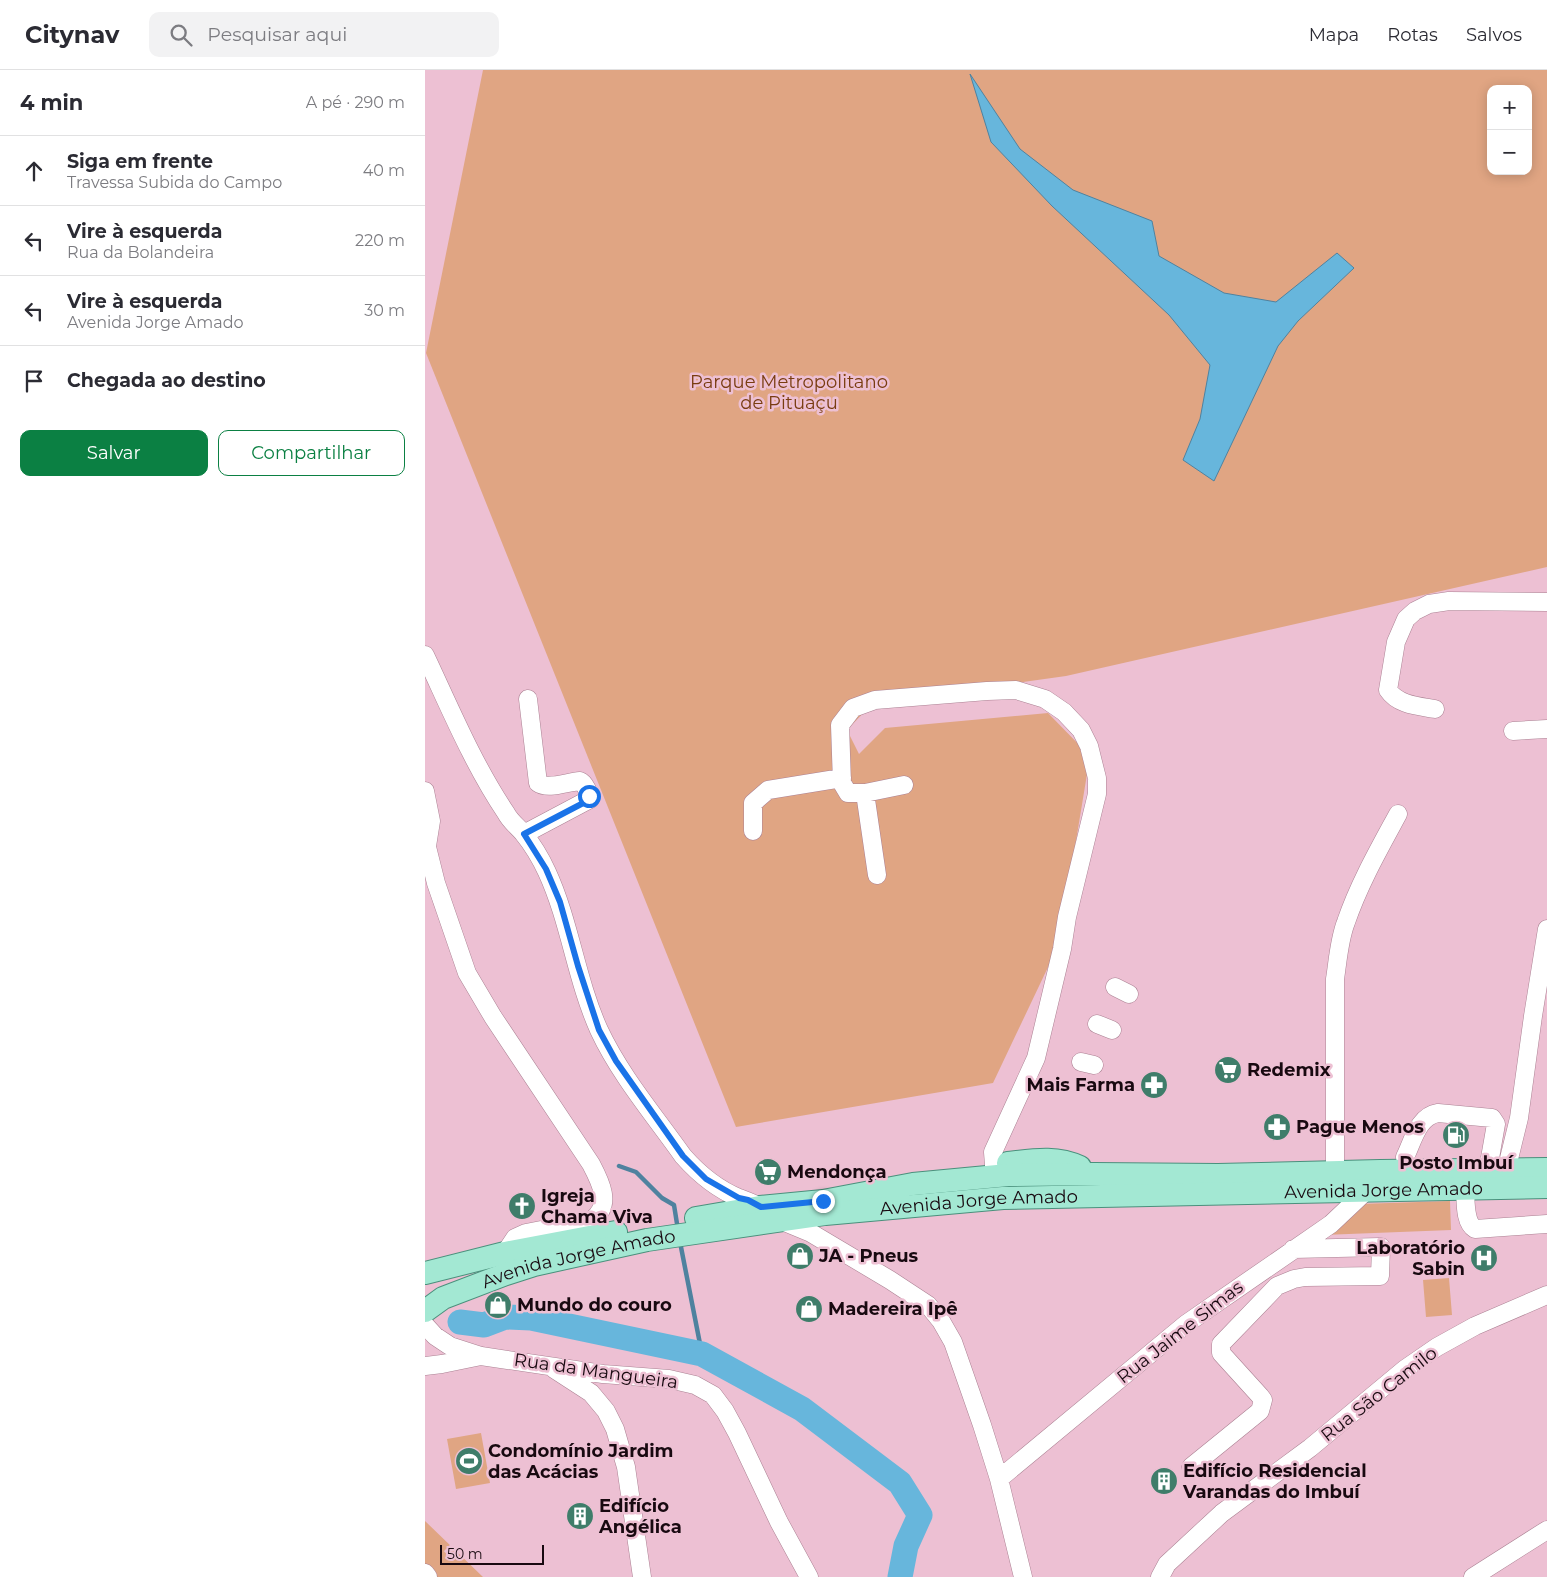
<!DOCTYPE html>
<html lang="pt">
<meta charset="utf-8">
<style>
body{margin:0;font-family:Montserrat,sans-serif;background:#f2f2f3;color:#2b2b33}
.controls{position:absolute;right:15px;top:15px;display:grid;overflow:hidden;border-radius:10px;box-shadow:0 2px 12px #0003}
.controls button{width:45px;height:45px;display:grid;place-items:center;padding:0;border:0;border-bottom:1px solid #e1e1e2;background:#fff;color:#2b2b33;font:25px sans-serif}
.scale{position:absolute;left:15px;bottom:12px;width:104px;box-sizing:border-box;padding-left:5px;border:2px solid #180910;border-top:0;font-size:14px;line-height:18px;white-space:nowrap;color:#180910;-webkit-text-stroke:4px #edc0d3;paint-order:stroke}
.stop{position:absolute;width:15px;height:15px;margin:-11px;border:4px solid #1a73e8;border-radius:50%;background:#fff}
.stop.end{background:#1a73e8;border-color:#fff;box-shadow:0 1px 5px #0008}
.list{margin:0;padding:0;list-style:none}
h2{display:flex;justify-content:space-between;align-items:center;height:65px;margin:0;padding:0 20px;font-size:21px}
h2 small{font-size:16px;font-weight:400;color:#7c7c81}
.list li{display:grid;grid-template-columns:32px 1fr auto;gap:15px;align-items:center;box-sizing:border-box;height:70px;padding:0 20px;border-top:1px solid #e1e1e2}
.list b{display:block;font-size:19px;white-space:nowrap}
.list p{margin:0;font-size:16px;white-space:nowrap;color:#7c7c81}
.list em{font-size:16px;font-style:normal;color:#7c7c81}
.actions{display:flex;gap:10px;padding:15px 20px}
.actions a{flex:1;padding:11px 0;border:1px solid #0b8043;border-radius:10px;text-align:center;font-size:18px;color:#0b8043}
.actions .main{background:#0b8043;color:#fff}
.icon{flex:none;width:28px;height:28px;fill:none;stroke:currentColor;stroke-width:2;stroke-linecap:round;stroke-linejoin:round}
.map{position:relative;flex:none;width:1122px;height:1507px;overflow:hidden}
header{display:flex;align-items:center;gap:30px;box-sizing:border-box;height:70px;padding:0 25px;background:#fff;border-bottom:1px solid #e1e1e2}
header strong{font-size:24px}
nav{display:flex;gap:28px;margin-inline-start:auto;font-size:18px}
.search{width:350px;height:45px;background:#f2f2f3;display:flex;align-items:center;gap:12px;box-sizing:border-box;padding:0 18px;border-radius:10px;color:#7c7c81;font-size:19px}
main{display:flex}
aside{flex:1;background:#fff}
.map>svg:first-child{display:block}
.green{fill:#e0a583;fill-rule:evenodd}
.water{fill:#67b6dc;stroke:#4f829f}
.lines{fill:none;stroke-linecap:round;stroke-linejoin:round}
.stream{stroke:#4f829f;stroke-width:4.5}
.river{stroke:#67b6dc;stroke-width:25}
.minor-casing{stroke:#ab8193;stroke-width:19}
.major-casing{stroke:#4a907c;stroke-width:24}
.minor{stroke:#fff;stroke-width:18}
.major{stroke:#a3e8d3;stroke-width:22}
.route{stroke:#1a73e8;stroke-width:6}
.labels{text-anchor:middle;stroke-width:5;stroke-linejoin:round;paint-order:stroke}
.park-label{font-size:18px;fill:#793c10;stroke:#edc0d3}
.poi-label{font-size:18px;font-weight:bold;fill:#180910;stroke:#edc0d3;text-anchor:start}
.street-label{font-size:18px;fill:#180910;stroke:#edc0d3}
</style>
<header>
<strong>Citynav</strong>
<div class="search"><svg class="icon" aria-label="search" viewBox="0 0 24 24"><circle cx="10" cy="10" r="6"/><path d="M15 15l6 6"/></svg>Pesquisar aqui</div>
<nav><a>Mapa</a><a>Rotas</a><a>Salvos</a></nav>
</header>
<main>
<aside>
<h2>4 min<small>A pé · 290 m</small></h2>
<ul class="list">
<li><svg class="icon" aria-label="ahead" viewBox="0 0 24 24"><path d="M12 20V5M6 11l6-6 6 6"/></svg><div><b>Siga em frente</b><p>Travessa Subida do Campo</p></div><em>40 m</em></li>
<li><svg class="icon" aria-label="left" viewBox="0 0 24 24"><path d="M17 20v-9H6M10 6l-5 5 5 5"/></svg><div><b>Vire à esquerda</b><p>Rua da Bolandeira</p></div><em>220 m</em></li>
<li><svg class="icon" aria-label="left" viewBox="0 0 24 24"><path d="M17 20v-9H6M10 6l-5 5 5 5"/></svg><div><b>Vire à esquerda</b><p>Avenida Jorge Amado</p></div><em>30 m</em></li>
<li><svg class="icon" aria-label="arrive" viewBox="0 0 24 24"><path d="M6 21V4h12l-3 4 3 4H6"/></svg><div><b>Chegada ao destino</b></div></li>
</ul>
<div class="actions"><a class="main">Salvar</a><a>Compartilhar</a></div>
</aside>
<div class="map">
<svg width="1122" height="1507" viewBox="0 0 1122 1507">
<rect width="100%" height="100%" fill="#edc0d3"/>
<path class="green" d="M58 0H1122V497L641 606 448 633 422 660 434 684 460 658 623 643 665 686 634 874 568 1013 311 1057 1 283ZM1066 19H1103V101H1066Z
M1025 1131 1026 1160 898 1165 934 1134Z
M1024 1208 1027 1245 1001 1247 998 1210Z
M56 1363 65 1413 31 1419 22 1369Z
M0 1451 58 1507H9L0 1504Z"/>
<path class="water" d="M545 4 595 79 648 120 727 151 734 186 799 223 851 232 912 183 929 198 873 251 853 276 789 411 758 390 775 349 785 295 744 245 627 136 566 72Z"/>
<g class="lines">
<path class="stream" d="M194 1096 211 1102 237 1128 249 1135 253 1160
M255 1172 277 1284"/>
<path class="river" d="M35 1252 59 1255 80 1247 106 1248 277 1284 377 1339 475 1413 495 1445 481 1476 475 1507"/>
<g class="minor-casing">
<path id="minor" d="M0 585C25 638 48 694 81 743 85 751 92 756 98 763 107 774 116 789 122 802 145 852 151 909 174 960 195 1005 229 1045 258 1086 273 1103 292 1119 314 1128 322 1131 328 1133 335 1137
M1010 639C993 636 973 635 963 620L971 572 981 549 990 541 1004 534 1024 531 1122 532
M1088 661 1122 659
M479 715 440 723H423L417 713 415 655 428 638 450 630 562 621 591 620 620 629 639 642 656 660 664 676 672 708V724L642 847 637 879 611 988 568 1082 569 1095
M0 721 6 751 2 776
M440 723 452 805
M328 761V733L343 720 417 708
M99 764 165 729C164 723 160 713 155 711 142 712 123 720 113 713L103 629
M0 769 11 813 42 903 68 947 166 1094C175 1111 188 1135 167 1150L101 1163 90 1168 80 1183
M690 917 704 924
M672 954 687 960
M656 992 669 995
M980 1087C988 1071 993 1046 1013 1043L1067 1048 1071 1054 1065 1088
M1081 1101 1094 1048 1108 946 1122 859
M910 1103V909C913 890 914 870 921 852 934 814 954 779 973 744
M1040 1119C1041 1131 1039 1152 1050 1159L1122 1154
M357 1151 386 1163 465 1210 503 1235 516 1251 528 1272 557 1355 574 1409 598 1507
M0 1255 10 1266 25 1276 56 1286 178 1304 244 1309 270 1315 288 1325 300 1341 312 1363 354 1452 384 1507
M0 1296 17 1294 56 1286
M129 1299 166 1323 181 1341 190 1359 201 1397 217 1507
M766 1397 835 1341 838 1330 835 1326 796 1283V1274L799 1271 852 1216 869 1209 880 1207 955 1206 956 1177 868 1179
M574 1409 761 1254 906 1154 941 1121
M0 1503 3 1507
M735 1507 742 1494 797 1443 885 1378 980 1299 1012 1277 1050 1256 1122 1225
M1048 1507 1122 1460"/>
</g>
<g class="major-casing">
<g id="major">
<path d="M583 1093C609 1090 631 1086 655 1097"/>
<path d="M271 1148 335 1137 398 1131 488 1114 583 1105 669 1104 793 1105 955 1101 1122 1099"/>
<path d="M0 1203 80 1183 191 1162"/>
<path id="s1" d="M0 1241 18 1228 81 1204 109 1195 222 1170 400 1144 578 1128 1122 1117"/>
</g>
</g>
<use href="#minor" class="minor"/>
<use href="#major" class="major"/>
</g>
<g class="lines">
<path class="route" d="M164 726V730L99 764 121 799 135 832 153 896 174 960 191 991 258 1086 281 1109 314 1128 323 1130 336 1137 398 1131"/>
</g>
<defs>
<g id="supermarket-disc" transform="scale(1.4375)"><circle r="9.5" fill="#3f7d6a" stroke="#edc0d3"/><path d="M-6-5.5h2.5l.6 2H6L4.5 2H-2.5L-4.4-4H-6ZM-1.5 3.2a1.3 1.3 0 1 0 .1 0ZM3 3.2a1.3 1.3 0 1 0 .1 0Z" fill="#fff"/></g>
<g id="pharmacy-disc" transform="scale(1.4375)"><circle r="9.5" fill="#3f7d6a" stroke="#edc0d3"/><path d="M-2-6h4v4h4v4h-4v4h-4v-4h-4v-4h4Z" fill="#fff"/></g>
<g id="fuel-disc" transform="scale(1.4375)"><circle r="9.5" fill="#3f7d6a" stroke="#edc0d3"/><path d="M-5.5-6h7V0h2V4h1.3V-2.5L3-4.5l.8-.8L6-3V5H2.5V1h-1V6h-7ZM-4.2-4.7v3.2H.2V-4.7Z" fill="#fff"/></g>
<g id="church-disc" transform="scale(1.4375)"><circle r="9.5" fill="#3f7d6a" stroke="#edc0d3"/><path d="M-1.2-6h2.4v3.5h3.3v2.4h-3.3V6h-2.4V-.1h-3.3v-2.4h3.3Z" fill="#fff"/></g>
<g id="shop-disc" transform="scale(1.4375)"><circle r="9.5" fill="#3f7d6a" stroke="#edc0d3"/><path d="M-5-2.5h2.3a2.7 3.5 0 0 1 5.4 0H5L5.5 6h-11ZM-1.5-2.5h3a1.5 2.3 0 0 0-3 0Z" fill="#fff"/></g>
<g id="hospital-disc" transform="scale(1.4375)"><circle r="9.5" fill="#3f7d6a" stroke="#edc0d3"/><path d="M-5-5h3v3.5h4V-5h3V5h-3V1.5h-4V5h-3Z" fill="#fff"/></g>
<g id="stadium-disc" transform="scale(1.4375)"><circle r="9.5" fill="#3f7d6a" stroke="#edc0d3"/><path d="M0-5a6.5 5 0 1 0 0 10a6.5 5 0 1 0 0-10ZM-3.5-1.8h7v3.6h-7Z" fill="#fff"/></g>
<g id="building-disc" transform="scale(1.4375)"><circle r="9.5" fill="#3f7d6a" stroke="#edc0d3"/><path d="M-4-6H4V6H1V3H-1V6H-4ZM-2.5-4.3h1.7v1.8h-1.7ZM.8-4.3h1.7v1.8H.8ZM-2.5-1h1.7V.8h-1.7ZM.8-1h1.7V.8H.8Z" fill="#fff"/></g>
</defs>
<g fill-rule="evenodd">
<use href="#supermarket-disc" x="803" y="1000"/>
<use href="#pharmacy-disc" x="729" y="1015"/>
<use href="#pharmacy-disc" x="852" y="1057"/>
<use href="#fuel-disc" x="1031" y="1065"/>
<use href="#supermarket-disc" x="343" y="1102"/>
<use href="#church-disc" x="97" y="1136"/>
<use href="#shop-disc" x="375" y="1186"/>
<use href="#hospital-disc" x="1059" y="1188"/>
<use href="#shop-disc" x="73" y="1235"/>
<use href="#shop-disc" x="384" y="1239"/>
<use href="#stadium-disc" x="44" y="1391"/>
<use href="#building-disc" x="739" y="1411"/>
<use href="#building-disc" x="155" y="1446"/>
</g>
<g class="labels">
<g class="park-label">
<text x="364" y="318">Parque Metropolitano<tspan x="364" dy="21">de Pituaçu</tspan></text>
</g>
<g class="poi-label">
<text x="822" y="1006">Redemix</text>
<text x="710" y="1021" text-anchor="end">Mais Farma</text>
<text x="871" y="1063">Pague Menos</text>
<text x="1031" y="1099" text-anchor="middle">Posto Imbuí</text>
<text x="362" y="1108">Mendonça</text>
<text x="116" y="1132">Igreja<tspan x="116" dy="21">Chama Viva</tspan></text>
<text x="1040" y="1184" text-anchor="end">Laboratório<tspan x="1040" dy="21">Sabin</tspan></text>
<text x="394" y="1192">JA - Pneus</text>
<text x="92" y="1241">Mundo do couro</text>
<text x="403" y="1245">Madereira Ipê</text>
<text x="63" y="1387">Condomínio Jardim<tspan x="63" dy="21">das Acácias</tspan></text>
<text x="758" y="1407">Edifício Residencial<tspan x="758" dy="21">Varandas do Imbuí</tspan></text>
<text x="174" y="1442">Edifício<tspan x="174" dy="21">Angélica</tspan></text>
</g>
<g class="street-label">
<text dy="6" stroke="none"><textPath href="#s1" startOffset="974">Avenida Jorge Amado</textPath></text>
<text dy="6" stroke="none"><textPath href="#s1" startOffset="569">Avenida Jorge Amado</textPath></text>
<text dy="6" stroke="none"><textPath href="#s1" startOffset="164">Avenida Jorge Amado</textPath></text>
<text transform="translate(755 1262) rotate(-38)" y="6">Rua Jaime Simas</text>
<text transform="translate(171 1301) rotate(8)" y="6">Rua da Mangueira</text>
<text transform="translate(954 1324) rotate(-38)" y="6">Rua São Camilo</text>
</g>
</g>
</svg>
<div class="controls">
<button>+</button>
<button>−</button>
</div>
<div class="scale">50 m</div>
<div class="stop" style="left:164px;top:726px"></div>
<div class="stop end" style="left:398px;top:1131px"></div>
</div>
</main>
